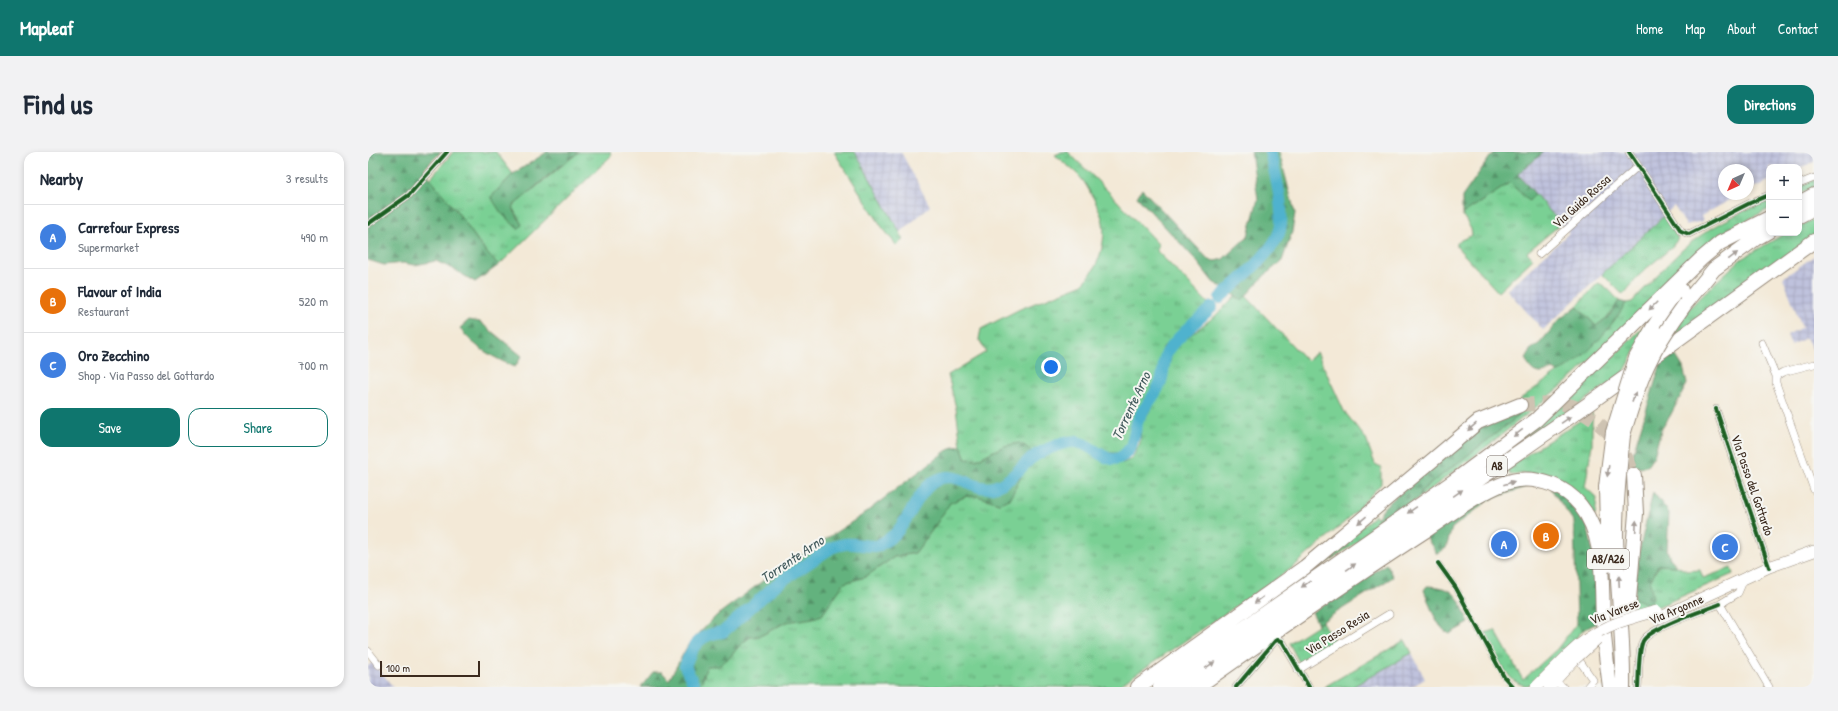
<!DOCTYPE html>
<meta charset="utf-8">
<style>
body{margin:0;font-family:"Patrick Hand",sans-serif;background:#f2f2f3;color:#1f2937}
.controls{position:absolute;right:12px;top:12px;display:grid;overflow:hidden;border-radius:8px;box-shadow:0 2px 6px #0003}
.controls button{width:36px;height:36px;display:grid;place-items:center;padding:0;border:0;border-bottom:1px solid #e0e1e3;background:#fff;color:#1f2937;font:20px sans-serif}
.compass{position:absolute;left:1350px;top:12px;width:36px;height:36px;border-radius:50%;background:#fff;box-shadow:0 2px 6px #0003;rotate:224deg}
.scale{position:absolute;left:12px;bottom:10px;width:100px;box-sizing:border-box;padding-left:4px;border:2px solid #3b2a1e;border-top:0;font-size:11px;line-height:14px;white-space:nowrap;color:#3b2a1e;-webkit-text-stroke:3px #f6f6f2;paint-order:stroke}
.you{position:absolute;left:683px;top:215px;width:14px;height:14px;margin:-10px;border:3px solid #fff;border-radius:50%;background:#1a73e8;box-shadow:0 0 0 6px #1a73e833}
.badge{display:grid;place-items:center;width:26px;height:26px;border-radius:50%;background:#0f766e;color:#fff;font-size:13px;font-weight:700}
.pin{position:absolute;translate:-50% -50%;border:2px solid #fff;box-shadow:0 1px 4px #0006}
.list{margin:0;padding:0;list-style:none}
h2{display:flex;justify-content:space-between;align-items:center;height:52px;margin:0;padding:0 16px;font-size:17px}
h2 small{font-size:13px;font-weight:400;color:#747a83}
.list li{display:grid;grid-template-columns:26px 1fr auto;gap:12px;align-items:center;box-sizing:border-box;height:64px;padding:0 16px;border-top:1px solid #e0e1e3}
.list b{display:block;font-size:15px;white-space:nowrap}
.list p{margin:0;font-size:13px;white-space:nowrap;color:#747a83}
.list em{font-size:13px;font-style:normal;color:#747a83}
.actions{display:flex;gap:8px;padding:12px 16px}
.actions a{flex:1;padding:9px 0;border:1px solid #0f766e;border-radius:12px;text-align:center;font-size:14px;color:#0f766e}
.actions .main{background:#0f766e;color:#fff}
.map{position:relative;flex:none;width:1446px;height:535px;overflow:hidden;border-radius:12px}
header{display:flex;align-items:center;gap:24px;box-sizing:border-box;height:56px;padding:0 20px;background:#0f766e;color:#fff}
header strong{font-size:19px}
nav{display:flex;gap:22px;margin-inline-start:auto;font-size:14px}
.intro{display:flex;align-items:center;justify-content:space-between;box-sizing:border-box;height:96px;padding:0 24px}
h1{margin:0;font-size:28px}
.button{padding:10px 18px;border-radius:12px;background:#0f766e;color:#fff;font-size:14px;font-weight:700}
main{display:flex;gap:24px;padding:0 24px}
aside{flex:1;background:#fff;border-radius:12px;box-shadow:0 2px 6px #0003}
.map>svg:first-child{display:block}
.industrial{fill:url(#industrial-grid)}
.grass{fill:url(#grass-tufts);stroke:#5a7d59}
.forest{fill:url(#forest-firs);stroke:#4f6e4e}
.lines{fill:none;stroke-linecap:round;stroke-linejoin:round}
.river{stroke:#50b2ce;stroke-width:12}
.minor-tunnel{stroke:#cec3b2;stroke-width:7;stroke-dasharray:7 3.5;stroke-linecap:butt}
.motorway-tunnel{stroke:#cec3b2;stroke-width:14;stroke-dasharray:14 7;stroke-linecap:butt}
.minor-casing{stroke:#978a7a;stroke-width:8}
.secondary-casing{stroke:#978a7a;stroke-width:12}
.motorway-casing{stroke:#978a7a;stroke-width:16}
.minor{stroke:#fff;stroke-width:7}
.secondary{stroke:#fff;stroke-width:11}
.motorway{stroke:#fff;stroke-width:14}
.secondary-bridge-casing{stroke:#978a7a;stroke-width:12;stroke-linecap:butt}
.motorway-bridge-casing{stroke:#978a7a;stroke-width:16;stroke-linecap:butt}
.secondary-bridge{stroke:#fff;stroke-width:11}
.motorway-bridge{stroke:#fff;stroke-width:14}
.cycleway-casing{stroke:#f6f6f2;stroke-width:6}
.cycleway{stroke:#1b5e20;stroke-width:4}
.oneway{fill:#a79f9a}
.labels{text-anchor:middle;stroke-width:4;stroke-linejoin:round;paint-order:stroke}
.shield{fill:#f6f6f2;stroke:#73675e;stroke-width:1}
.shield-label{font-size:12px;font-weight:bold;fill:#3b2a1e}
.street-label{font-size:13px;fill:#3b2a1e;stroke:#f6f6f2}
.water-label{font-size:14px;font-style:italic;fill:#425a5c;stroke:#f6f6f2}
</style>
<header>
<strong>Mapleaf</strong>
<nav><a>Home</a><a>Map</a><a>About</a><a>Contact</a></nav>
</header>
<div class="intro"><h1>Find us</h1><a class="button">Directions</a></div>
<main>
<aside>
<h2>Nearby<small>3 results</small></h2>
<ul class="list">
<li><span class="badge" style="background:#3f7fe0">A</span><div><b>Carrefour Express</b><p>Supermarket</p></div><em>490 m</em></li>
<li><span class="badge" style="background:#e8710a">B</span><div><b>Flavour of India</b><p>Restaurant</p></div><em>520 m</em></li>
<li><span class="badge" style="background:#3f7fe0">C</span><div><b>Oro Zecchino</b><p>Shop · Via Passo del Gottardo</p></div><em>700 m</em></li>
</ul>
<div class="actions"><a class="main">Save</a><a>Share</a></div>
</aside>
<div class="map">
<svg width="1446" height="535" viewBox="0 0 1446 535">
<defs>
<pattern id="industrial-grid" width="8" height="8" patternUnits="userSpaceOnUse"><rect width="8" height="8" fill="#bfc2dd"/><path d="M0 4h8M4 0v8" fill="none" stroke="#a5a7bd"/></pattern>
<pattern id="grass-tufts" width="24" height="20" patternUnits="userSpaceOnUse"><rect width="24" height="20" fill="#7ad094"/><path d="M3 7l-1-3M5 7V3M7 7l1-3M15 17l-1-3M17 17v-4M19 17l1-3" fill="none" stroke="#65a978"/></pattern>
<pattern id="forest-firs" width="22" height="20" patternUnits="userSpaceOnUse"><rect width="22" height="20" fill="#63b27e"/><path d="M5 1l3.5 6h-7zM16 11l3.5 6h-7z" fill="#539167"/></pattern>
</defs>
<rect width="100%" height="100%" fill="#f6f6f2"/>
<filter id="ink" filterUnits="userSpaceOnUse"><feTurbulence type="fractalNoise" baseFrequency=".025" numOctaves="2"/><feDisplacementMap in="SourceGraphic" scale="8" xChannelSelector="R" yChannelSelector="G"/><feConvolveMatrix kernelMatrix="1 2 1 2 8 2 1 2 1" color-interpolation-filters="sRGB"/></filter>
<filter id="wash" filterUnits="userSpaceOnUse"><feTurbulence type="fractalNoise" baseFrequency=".012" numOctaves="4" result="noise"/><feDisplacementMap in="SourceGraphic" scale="16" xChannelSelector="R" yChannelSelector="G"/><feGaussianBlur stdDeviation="0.9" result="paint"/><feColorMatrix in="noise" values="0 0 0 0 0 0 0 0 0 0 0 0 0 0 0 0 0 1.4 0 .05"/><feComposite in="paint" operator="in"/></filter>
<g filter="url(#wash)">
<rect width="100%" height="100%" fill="#f3e9d7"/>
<path class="industrial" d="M487 0H533L562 54 532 81Z
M1176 0H1446V10L1431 16 1401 15V29L1380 38V18H1356V42H1373L1333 64 1335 69 1318 73 1306 54 1175 178 1139 138 1201 81 1150 22Z
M1446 104V200L1438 186 1423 193 1419 183 1434 175 1415 126Z
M1044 501 1057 527 1043 535H984Z
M5 510 25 535H0V514Z"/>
<path class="grass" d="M85 0H128L145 22 123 45 154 73 144 55 209 1 211 0H242L244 3 131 113 122 105 90 62 62 27Z
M466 0H487L535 86 529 94 514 75Z
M694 0H700L737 36 790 92 789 99 842 153 824 172 812 179 795 195 787 236 774 256 767 261 763 283 755 300C729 305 728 287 711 287 693 287 680 297 664 303V300L657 294H636L608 308 598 307 593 294 588 256 580 223 618 200 611 187 613 177 652 157 713 133C730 119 740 88 734 66 730 54 723 41 716 30 709 20 696 11 687 3Z
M1446 28V35L1431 42V35Z
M1142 31 1161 48 1167 42 1193 72 1159 100 1165 107 1130 140 1089 95V90L1104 83 1103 77 1094 62Z
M1401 48V57L1383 66 1349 88 1204 226 1122 292 1052 345 1053 339 1151 264 1152 247 1190 220 1201 215 1234 183 1248 166 1258 151 1264 150C1280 133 1296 115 1313 99 1338 76 1371 61 1401 48Z
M1297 63 1310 87 1302 97 1274 120 1256 142 1253 141 1234 122Z
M1446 67V84L1301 188 1318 160 1332 145 1373 107 1418 81H1431V74Z
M1230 131C1239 134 1245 142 1251 149L1241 164 1228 174 1209 154Z
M867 144 874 148 878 144 939 209 949 200 976 259 998 287 1007 312 1013 315V332L979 368 924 416 749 535H331L330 533 336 525 337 517 340 514 362 505 372 493 382 485 394 483 418 470 454 463 476 431 497 425 526 405 547 401 567 374 581 351 599 344H610L631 351 648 335 655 320 664 308 702 293 718 295 738 307 755 311 764 307 772 291 773 273 797 234 805 196 846 165Z
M1277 173 1280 176 1255 222 1095 333 1240 210Z
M1224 261V292L1217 335 1229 346 1227 364C1198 329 1190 317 1142 323L1138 316Z
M1007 363 1016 372 925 433Z
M1290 413 1309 414 1319 419 1332 418 1335 426 1363 416 1365 422 1280 459 1264 461 1266 446 1282 430Z
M954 470 968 491 935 511 931 510 921 491Z
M1209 471 1215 478 1170 530C1164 532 1158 535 1152 532 1137 527 1124 495 1117 481L1127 478 1155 528 1189 497Z
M1037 488 1044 501 984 535H956Z"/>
<path class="forest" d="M0 0H73L56 17C66 33 79 47 91 62 104 79 114 99 131 113L107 130 87 118 68 109 47 113 35 111 16 113 0 108Z
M179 0H211L180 24 144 55 154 73 150 77 133 61 123 45 145 22Z
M883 0H911L927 61 924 80 914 109 897 123 874 148 845 130 827 107 769 45 774 37 841 108 847 109 855 107 880 84 890 47Z
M1127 0H1176L1150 22 1167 42 1161 49 1142 31 1094 62V45L1122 5Z
M1251 149 1258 151C1243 175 1217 209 1190 220L1185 217C1171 224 1164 222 1158 208L1162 198 1172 191 1192 167 1209 154 1228 174 1241 164Z
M101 168 112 170 154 204 147 215C126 206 105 195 92 176Z
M1306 201 1315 215 1319 232 1302 264 1293 278 1286 304 1279 314 1270 315 1266 312 1265 301 1294 208Z
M1151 256V264L1053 339 1052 345 1016 372 1009 366 1017 354 1110 275Z
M651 291 657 294 664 300V308L655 320 642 347 631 351 609 344H599L582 351 567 374 547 401 526 405 497 425 476 431 454 463 445 466 418 470 394 483 382 485 372 493 362 505 351 514H340C333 522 340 527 327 535H273L285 520H294L301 528 320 493 348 464 404 422 493 364 578 299 586 295 593 294 598 307 608 308 636 294Z
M1142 333 1160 334 1121 348 1084 376 1078 396 1069 402 1058 385 1121 343Z
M1183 337 1192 339 1219 373 1224 395 1231 470 1215 478 1209 471 1206 370Z
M1285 340 1301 361 1299 398 1302 406 1309 414 1290 413 1282 430 1285 446 1280 452 1266 446 1270 404Z
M1018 412 1025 425 950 472 944 460Z
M1059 434C1089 435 1090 445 1101 471L1081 482C1067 474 1062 452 1056 438Z"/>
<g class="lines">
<path class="river" d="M852 146C868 131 907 99 912 78 917 59 907 20 902 0
M327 535 317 514C324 494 331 482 355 480L409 432 463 396C484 387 490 395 510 394 515 390 522 387 527 382 541 368 550 339 567 329 589 316 605 340 625 335 639 332 650 319 660 309 668 301 690 292 701 290 721 286 737 315 753 305 767 297 765 281 770 268 776 254 788 244 793 229 796 221 795 211 798 203 804 188 832 167 844 155"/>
</g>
</g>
<g filter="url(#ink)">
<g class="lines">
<path class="minor-tunnel" d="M1070 411 1088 436 1136 525 1145 535"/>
<path class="motorway-tunnel" d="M1152 253C1167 252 1189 249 1204 254 1208 255 1213 259 1217 262 1244 279 1254 294 1266 323"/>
<g class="minor-casing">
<path id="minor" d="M1261 0 1313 79 1321 82 1382 51 1401 43
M1431 32 1446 26
M0 72 41 43 79 0
M1171 102 1270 14
M1394 191 1408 224V231L1446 338
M1408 224 1415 220 1446 212
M1348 257 1401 415
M1376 427 1370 441 1352 452 1401 535
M0 499 11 513
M1209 505 1225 528 1219 535
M930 518 1021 462
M1186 529 1195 535
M868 535 907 489 910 488 914 489 941 535
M1270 535C1271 523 1270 500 1275 489 1281 476 1337 458 1352 452"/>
</g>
<g class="secondary-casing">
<path id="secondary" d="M1291 466 1401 415 1446 399
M1168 535 1200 503
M1181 535 1206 508"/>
</g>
<g class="motorway-casing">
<path id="motorway" d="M1431 51 1446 43
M1431 64 1446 56
M1318 151 1346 117 1387 87 1401 79
M1285 176 1306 145 1313 138
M1240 413 1238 335 1245 280
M1260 460 1268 361 1266 323
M770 535 937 415 1110 270 1152 253
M792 535 1086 329 1168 268 1333 107 1352 91 1401 66
M810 535 1219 253 1446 89
M829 535C904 482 980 429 1057 379 1081 363 1122 332 1149 328 1172 325 1198 335 1212 353 1238 385 1233 430 1235 468 1236 490 1239 513 1242 535
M1255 535C1256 482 1248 430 1248 377 1248 345 1252 314 1255 283"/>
</g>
<use href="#minor" class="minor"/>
<use href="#secondary" class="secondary"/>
<use href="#motorway" class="motorway"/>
<g class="secondary-bridge-casing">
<path id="secondary-bridge" d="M1200 503C1228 475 1252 469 1289 459
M1206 508 1229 487"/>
</g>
<g class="motorway-bridge-casing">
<path id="motorway-bridge" d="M1245 280 1268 206 1285 176
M1255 283C1263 257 1270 231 1282 208 1292 187 1305 169 1318 151"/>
</g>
<use href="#secondary-bridge" class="secondary-bridge"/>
<use href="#motorway-bridge" class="motorway-bridge"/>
<g class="cycleway-casing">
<path id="cycleway" d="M1261 0 1313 79 1321 82 1382 51 1401 43
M0 72 41 43 79 0
M1348 257 1401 415
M1070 411 1088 436 1136 525 1145 535
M868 535 907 489 910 488 914 489 941 535
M1270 535C1271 523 1270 500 1275 489 1281 476 1337 458 1352 452"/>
</g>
<use href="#cycleway" class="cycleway"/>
</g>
<defs><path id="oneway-solid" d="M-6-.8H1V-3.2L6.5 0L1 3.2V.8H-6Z"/></defs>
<g class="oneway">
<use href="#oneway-solid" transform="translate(1365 104) rotate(-37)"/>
<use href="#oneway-solid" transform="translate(1285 154) rotate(135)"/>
<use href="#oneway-solid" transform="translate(1266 245) rotate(-70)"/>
<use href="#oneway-solid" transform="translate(1198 268) rotate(-34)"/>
<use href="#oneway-solid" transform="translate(1104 275) rotate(139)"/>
<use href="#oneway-solid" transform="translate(1150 281) rotate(143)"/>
<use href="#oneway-solid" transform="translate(1240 319) rotate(98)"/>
<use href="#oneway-solid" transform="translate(1141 331) rotate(-17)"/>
<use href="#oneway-solid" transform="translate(1090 341) rotate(-35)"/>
<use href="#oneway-solid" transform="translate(1044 358) rotate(145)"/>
<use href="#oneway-solid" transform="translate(994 368) rotate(140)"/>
<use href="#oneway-solid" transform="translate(1268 374) rotate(-87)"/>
<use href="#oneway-solid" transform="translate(983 415) rotate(-35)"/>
<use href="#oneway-solid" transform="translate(1251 429) rotate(-93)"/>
<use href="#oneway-solid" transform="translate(938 432) rotate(145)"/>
<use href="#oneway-solid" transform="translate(891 448) rotate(144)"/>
<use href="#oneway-solid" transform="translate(842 513) rotate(-35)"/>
</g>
</g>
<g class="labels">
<g class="shield">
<rect x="1119" y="304" width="20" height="20" rx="3"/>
<rect x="1219" y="397" width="42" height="20" rx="3"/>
</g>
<g class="shield-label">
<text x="1129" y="318">A8</text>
<text x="1240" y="411">A8/A26</text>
</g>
<g class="street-label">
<text transform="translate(1213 49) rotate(-42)" y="5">Via Guido Rossa</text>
<text transform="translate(1385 333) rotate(71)" y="5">Via Passo del Gottardo</text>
<text transform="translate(1308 457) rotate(-23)" y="5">Via Argonne</text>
<text transform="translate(1246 459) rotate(-21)" y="5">Via Varese</text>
<text transform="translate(969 480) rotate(-32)" y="5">Via Passo Resia</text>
</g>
<g class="water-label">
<text transform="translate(763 254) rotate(-65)" y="5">Torrente Arno</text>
<text transform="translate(424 407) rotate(-34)" y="5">Torrente Arno</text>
</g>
</g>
</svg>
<div class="controls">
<button>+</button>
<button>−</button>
</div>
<svg class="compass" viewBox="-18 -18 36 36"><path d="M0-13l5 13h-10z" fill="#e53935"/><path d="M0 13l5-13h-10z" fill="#747a83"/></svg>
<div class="scale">100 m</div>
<div class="you"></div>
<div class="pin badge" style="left:1136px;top:392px;background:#3f7fe0">A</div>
<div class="pin badge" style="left:1178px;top:384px;background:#e8710a">B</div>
<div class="pin badge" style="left:1357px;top:395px;background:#3f7fe0">C</div>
</div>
</main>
